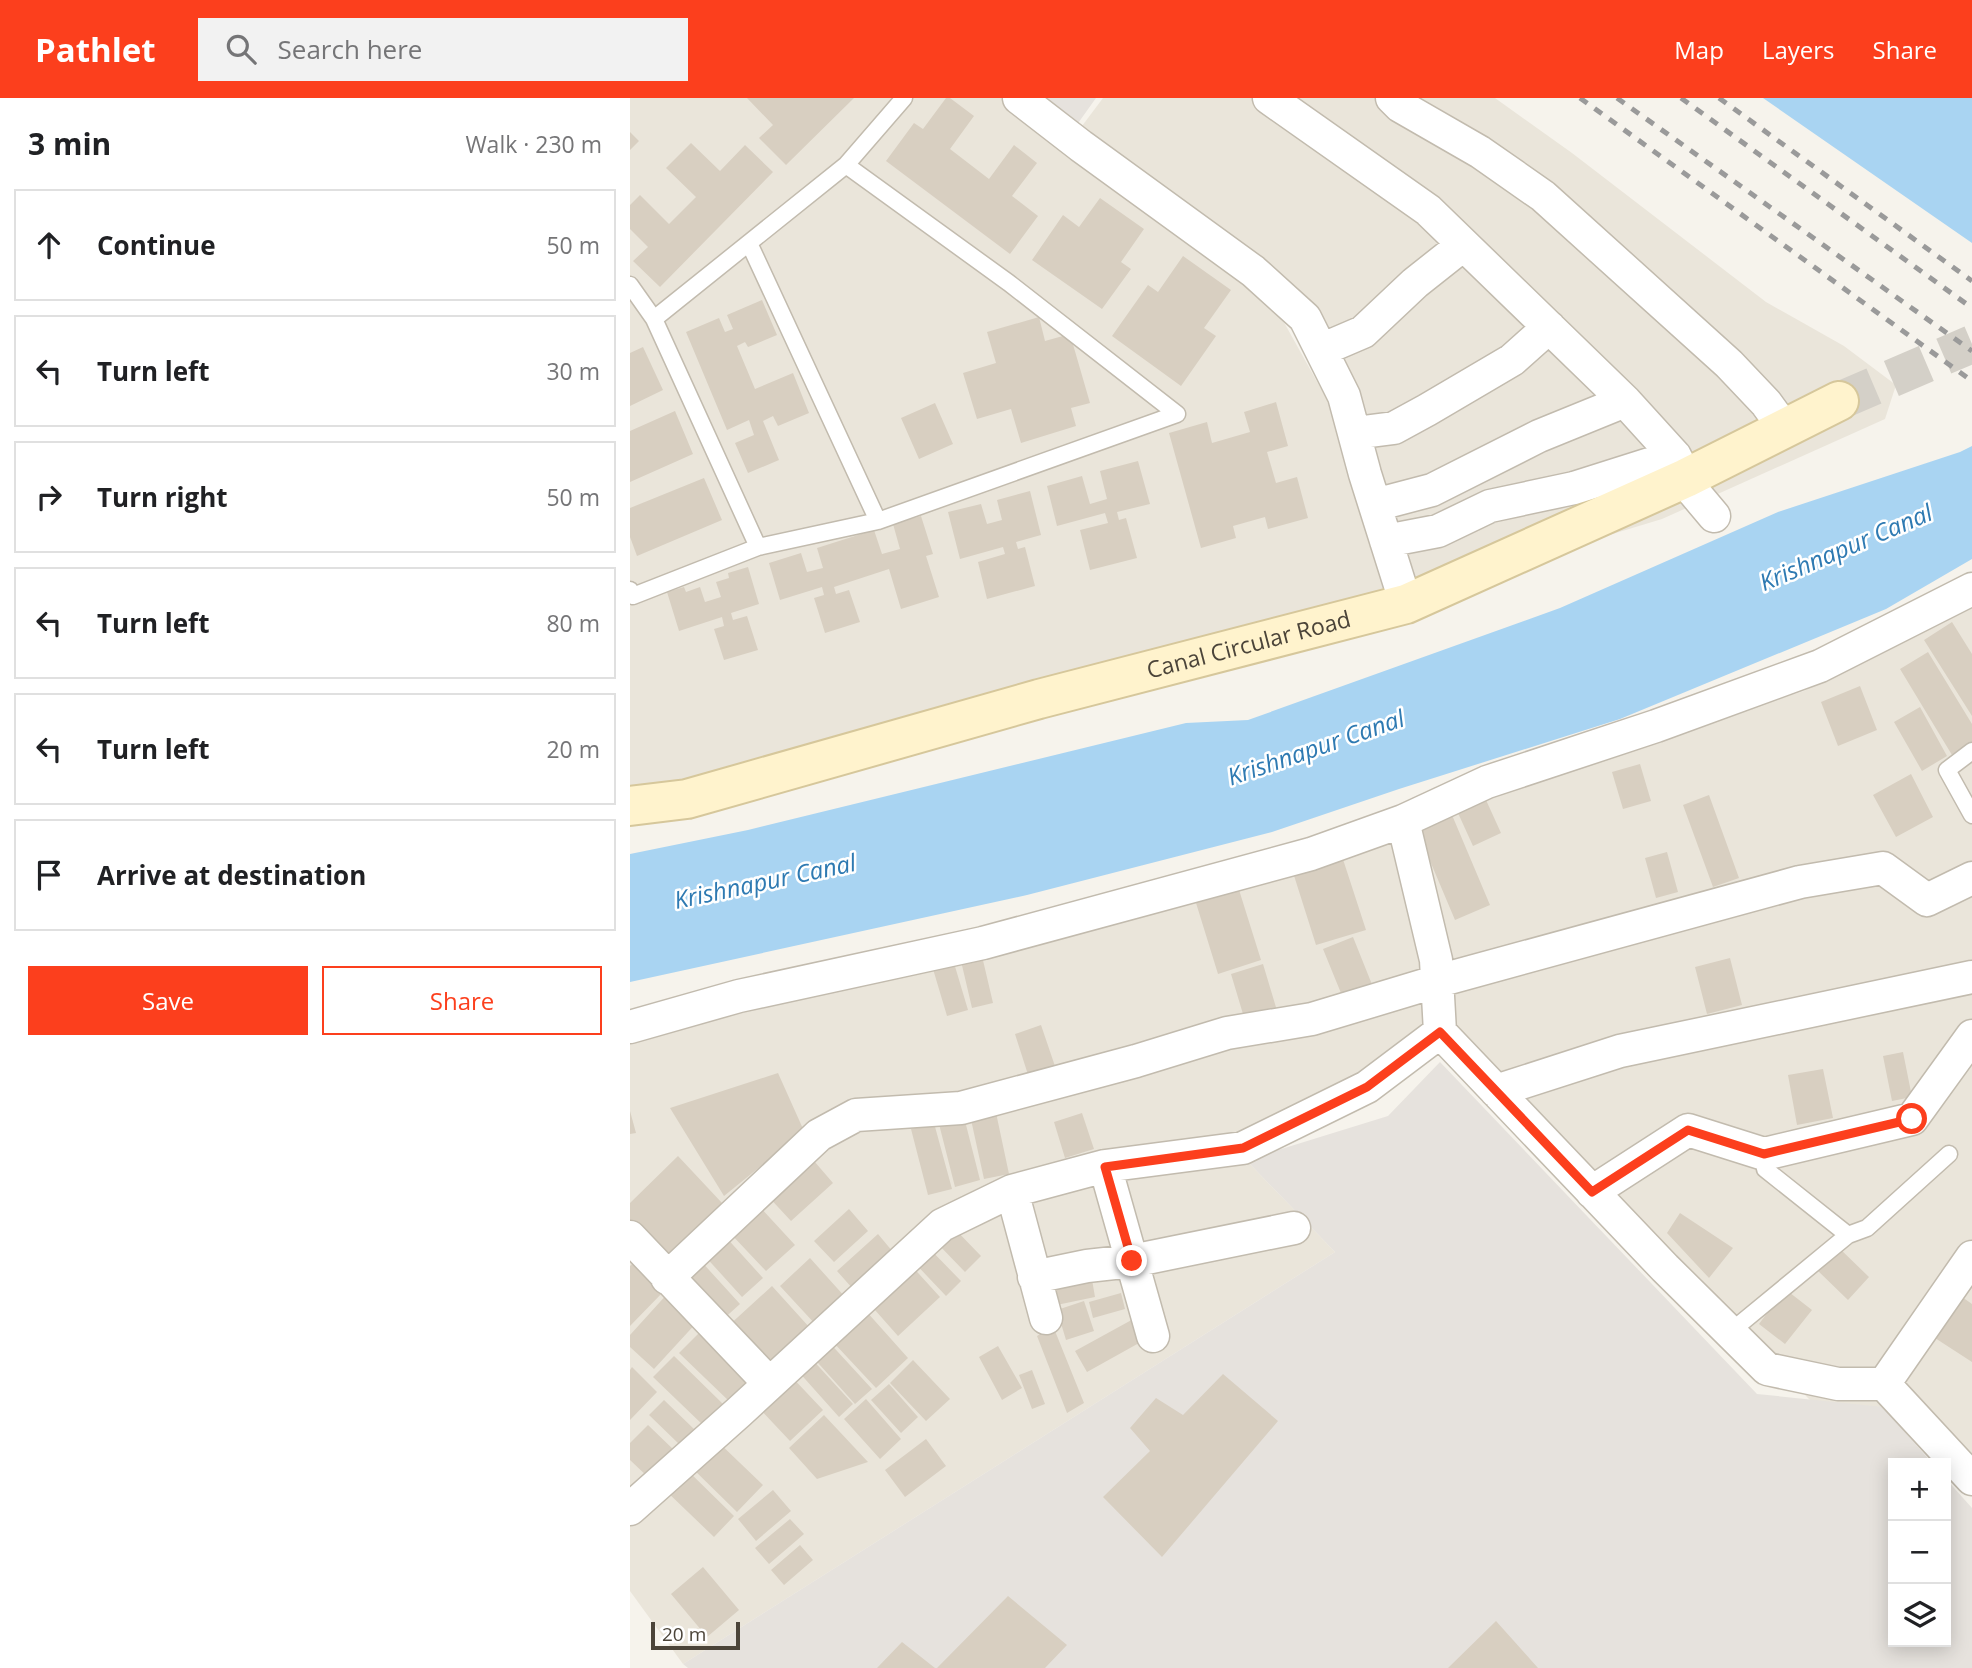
<!DOCTYPE html>
<meta charset="utf-8">
<style>
body{margin:0;font-family:"Open Sans",sans-serif;background:#f2f2f2;color:#202124}
.controls{position:absolute;right:21px;bottom:21px;display:grid;overflow:hidden;border-radius:0px;box-shadow:0 4px 18px #0003}
.controls button{width:63px;height:63px;display:grid;place-items:center;padding:0;border:0;border-bottom:2px solid #e0e0e0;background:#fff;color:#202124;font:35px sans-serif}
.scale{position:absolute;left:21px;bottom:18px;width:89px;box-sizing:border-box;padding-left:7px;border:4px solid #4b4439;border-top:0;font-size:19px;line-height:24px;white-space:nowrap;color:#4b4439;-webkit-text-stroke:5px #fff;paint-order:stroke}
.stop{position:absolute;width:21px;height:21px;margin:-16px;border:5px solid #fc3f1d;border-radius:50%;background:#fff}
.stop.end{background:#fc3f1d;border-color:#fff;box-shadow:0 2px 7px #0008}
.list{margin:0;padding:0;list-style:none}
h2{display:flex;justify-content:space-between;align-items:center;height:91px;margin:0;padding:0 28px;font-size:30px}
h2 small{font-size:23px;font-weight:400;color:#757577}
.list li{display:grid;grid-template-columns:46px 1fr auto;gap:21px;align-items:center;box-sizing:border-box;height:112px;margin:0 14px 14px;padding:0 14px;border:2px solid #e0e0e0;border-radius:0px}
.list b{display:block;font-size:26px;white-space:nowrap}
.list em{font-size:23px;font-style:normal;color:#757577}
.actions{display:flex;gap:14px;padding:21px 28px}
.actions a{flex:1;padding:16px 0;border:2px solid #fc3f1d;border-radius:0px;text-align:center;font-size:24px;color:#fc3f1d}
.actions .main{background:#fc3f1d;color:#fff}
.icon{flex:none;width:38px;height:38px;fill:none;stroke:currentColor;stroke-width:2;stroke-linecap:round;stroke-linejoin:round}
.map{position:relative;flex:none;width:1342px;height:1570px;overflow:hidden}
header{display:flex;align-items:center;gap:42px;box-sizing:border-box;height:98px;padding:0 35px;background:#fc3f1d;color:#fff}
header strong{font-size:33px}
nav{display:flex;gap:38px;margin-inline-start:auto;font-size:24px}
.search{width:490px;height:63px;background:#f2f2f2;display:flex;align-items:center;gap:18px;box-sizing:border-box;padding:0 24px;border-radius:0px;color:#757577;font-size:26px}
main{display:flex}
aside{flex:1;background:#fff}
.map>svg:first-child{display:block}
.residential{fill:#eae5da}
.industrial{fill:#e6e2dd}
.water{fill:#a9d4f2}
.building{fill:#d8cfc1}
.lines{fill:none;stroke-linecap:round;stroke-linejoin:round}
.secondary-tunnel{stroke:#d4d0c8;stroke-width:38;stroke-dasharray:38 19;stroke-linecap:butt}
.service-casing{stroke:#c2bbae;stroke-width:19}
.minor-casing{stroke:#c2bbae;stroke-width:35}
.secondary-casing{stroke:#d6c79b;stroke-width:42}
.service{stroke:#fff;stroke-width:16}
.minor{stroke:#fff;stroke-width:32}
.secondary{stroke:#fff3cd;stroke-width:38}
.rail{stroke:#9a9a9a;stroke-width:5;stroke-dasharray:9 9;stroke-linecap:butt}
.route{stroke:#fc3f1d;stroke-width:9}
.labels{text-anchor:middle;stroke-width:5;stroke-linejoin:round;paint-order:stroke}
.street-label{font-size:23px;fill:#4b4439;stroke:#fff}
.water-label{font-size:24px;font-style:italic;fill:#2e7ab2;stroke:#fff}
</style>
<header>
<strong>Pathlet</strong>
<div class="search"><svg class="icon" aria-label="search" viewBox="0 0 24 24"><circle cx="10" cy="10" r="6"/><path d="M15 15l6 6"/></svg>Search here</div>
<nav><a>Map</a><a>Layers</a><a>Share</a></nav>
</header>
<main>
<aside>
<h2>3 min<small>Walk · 230 m</small></h2>
<ul class="list">
<li><svg class="icon" aria-label="ahead" viewBox="0 0 24 24"><path d="M12 20V5M6 11l6-6 6 6"/></svg><div><b>Continue</b></div><em>50 m</em></li>
<li><svg class="icon" aria-label="left" viewBox="0 0 24 24"><path d="M17 20v-9H6M10 6l-5 5 5 5"/></svg><div><b>Turn left</b></div><em>30 m</em></li>
<li><svg class="icon" aria-label="right" viewBox="0 0 24 24"><path d="M7 20v-9h11M14 6l5 5-5 5"/></svg><div><b>Turn right</b></div><em>50 m</em></li>
<li><svg class="icon" aria-label="left" viewBox="0 0 24 24"><path d="M17 20v-9H6M10 6l-5 5 5 5"/></svg><div><b>Turn left</b></div><em>80 m</em></li>
<li><svg class="icon" aria-label="left" viewBox="0 0 24 24"><path d="M17 20v-9H6M10 6l-5 5 5 5"/></svg><div><b>Turn left</b></div><em>20 m</em></li>
<li><svg class="icon" aria-label="arrive" viewBox="0 0 24 24"><path d="M6 21V4h12l-3 4 3 4H6"/></svg><div><b>Arrive at destination</b></div></li>
</ul>
<div class="actions"><a class="main">Save</a><a>Share</a></div>
</aside>
<div class="map">
<svg width="1342" height="1570" viewBox="0 0 1342 1570">
<rect width="100%" height="100%" fill="#f6f3ec"/>
<path class="residential" d="M0 0H371L456 67 582 158 646 210 700 307 759 493 56 688 0 696Z
M473 0H865L942 55 1136 204 1214 248 1266 287 1255 321 1032 421 787 495 754 389 726 287 449 32Z
M1342 505V1370L1289 1304 1216 1338 1144 1266 822 928 790 733 863 693 1174 593Z
M764 739 798 858 796 932 616 1062 705 1154 53 1566 0 1493V938Z"/>
<path class="industrial" d="M410 0H466L446 28Z
M810 964 1127 1296 1253 1309 1302 1365H1263V1544H1316V1381L1342 1410V1570H58L53 1566 705 1154 616 1062 758 1018Z"/>
<path class="water" d="M1133 0H1342V146V145Z
M1342 348V461L1256 511 990 621 769 691 642 734 397 797 0 884V756L118 732 556 625 618 622 930 510 1148 414 1330 354Z"/>
<path class="building" d="M117 0H224L156 67 129 40 143 27Z
M316 0H320L344 18 320 51 359 81 384 47 407 65 382 98 408 118 380 156 256 63 284 25 293 31Z
M0 34 9 43 0 52Z
M61 45 90 73 115 47 143 74 30 189 3 163 18 149 0 131V107L10 97 39 126 66 99 36 70Z
M470 100 514 131 491 164 501 171 472 211 402 162 433 117 449 129Z
M553 158 601 192 574 230 586 238 551 288 482 238 518 187 528 194Z
M132 202 147 237 118 249 115 244 107 248 125 291 163 275 179 315 148 328 143 318 133 323 149 362 118 375 105 345 124 337 119 322 97 332 56 234 89 220 95 234 103 231 97 217Z
M409 219 415 243 440 236 460 305 441 310 446 328 391 345 381 311 347 321 333 275 366 265 357 234Z
M13 249 33 292 0 308V255Z
M646 304 658 348 637 354 646 385 667 379 678 420 638 431 635 419 603 428 606 440 571 450 539 335 577 324 582 345 620 334 614 314Z
M305 305 323 346 289 361 271 320Z
M45 313 63 356 0 384V333Z
M508 363 520 406 487 414 489 422 496 420 507 460 460 472 450 432 478 425 475 415 427 428 417 388 452 378 460 406 477 401 470 373Z
M74 380 92 422 7 458 0 439V410Z
M400 393 411 437 386 444 388 451 395 449 405 488 357 501 348 464 375 456 373 449 330 461 318 414 351 406 357 426 372 422 367 402Z
M291 418 303 456 296 458 309 499 271 511 259 471 204 489 206 496 219 492 230 524 195 535 184 500 194 497 192 489 150 502 139 465 171 455 177 474 193 470 187 450 244 432 252 456 270 451 263 426Z
M118 469 129 506 101 515 103 522 117 518 128 552 94 562 84 531 94 528 92 519 49 533 37 494 54 489 56 494 70 489 75 504 91 499 86 484 99 480 98 475Z
M1322 524 1342 556V618L1294 542Z
M1298 554 1342 626V645L1322 657 1270 571Z
M1230 588 1247 632 1208 648 1191 604Z
M1290 609 1317 658 1292 673 1264 624Z
M1010 666 1021 703 993 711 982 674Z
M1281 676 1303 719 1266 739 1243 697Z
M851 691 871 735 843 748 823 704Z
M1079 697 1109 780 1083 789 1053 707Z
M822 717 860 807 825 822 787 732Z
M709 749 736 832 686 847 660 765Z
M1037 754 1048 794 1026 800 1015 760Z
M605 779 631 862 588 876 562 792Z
M723 839 743 889 713 900 693 851Z
M352 858 363 905 342 910 331 863Z
M1100 860 1112 907 1077 916 1065 869Z
M324 865 338 912 317 918 303 871Z
M633 866 648 916 616 926 601 876Z
M411 927 428 977 401 986 385 936Z
M1273 954 1282 999 1262 1003 1253 958Z
M1193 971 1203 1020 1167 1027 1158 977Z
M148 975 174 1033 94 1098 40 1010Z
M365 1010 379 1076 354 1081 340 1017Z
M0 1013 6 1035 0 1036Z
M452 1015 464 1051 435 1060 424 1024Z
M334 1019 350 1082 325 1089 309 1026Z
M304 1025 322 1091 298 1097 281 1031Z
M178 1056 203 1085 161 1123 135 1095Z
M48 1058 92 1105 35 1161 0 1125V1105Z
M129 1108 165 1147 136 1173 100 1135Z
M219 1111 238 1133 204 1164 184 1143Z
M1050 1115 1103 1150 1079 1180 1037 1135Z
M322 1128 351 1158 335 1174 306 1144Z
M248 1136 263 1154 223 1191 207 1173Z
M94 1137 133 1180 112 1199 73 1156Z
M295 1146 331 1183 316 1198 280 1160Z
M1207 1148 1239 1179 1218 1202 1186 1171Z
M180 1160 216 1200 186 1227 150 1188Z
M69 1161 110 1206 90 1224 50 1179Z
M5 1163 35 1192 0 1228V1168Z
M279 1165 310 1199 268 1238 237 1203Z
M460 1170 465 1199 417 1209 411 1179Z
M142 1188 180 1230 134 1272 96 1230Z
M1155 1191 1182 1212 1155 1246 1129 1226Z
M39 1194 69 1222 24 1271 0 1249V1237Z
M491 1195 495 1211 463 1220 459 1204Z
M1332 1199 1342 1206V1264L1305 1240Z
M454 1203 464 1233 436 1242 427 1212Z
M236 1213 278 1260 246 1290 203 1244Z
M507 1219 518 1240 457 1274 445 1253Z
M423 1228 454 1305 437 1315 407 1238Z
M74 1230 125 1279 101 1305 49 1255Z
M196 1241 242 1291 225 1306 180 1256Z
M368 1248 392 1290 372 1302 349 1259Z
M44 1258 94 1307 74 1328 23 1279Z
M180 1259 223 1306 209 1319 167 1272Z
M283 1262 320 1301 296 1323 260 1285Z
M2 1269 27 1294 0 1322V1272Z
M402 1272 415 1306 402 1311 389 1277Z
M159 1276 193 1312 160 1343 126 1307Z
M593 1276 648 1323 532 1459 473 1399 520 1353 500 1330 526 1300 553 1317Z
M259 1286 288 1319 271 1335 241 1302Z
M236 1301 271 1341 250 1361 214 1321Z
M34 1302 64 1331 49 1346 19 1317Z
M194 1317 238 1364 187 1381 159 1350Z
M18 1327 46 1354 20 1381 0 1362V1345Z
M85 1341 133 1387 107 1414 59 1367Z
M296 1341 316 1368 275 1399 255 1372Z
M53 1368 104 1418 84 1439 33 1390Z
M143 1392 161 1413 126 1443 108 1421Z
M160 1421 174 1436 139 1466 125 1450Z
M170 1447 183 1462 154 1487 141 1472Z
M73 1469 109 1512 77 1539 41 1496Z
M378 1498 437 1547 415 1570H307Z
M866 1523 908 1570H818Z
M272 1544 305 1570H247Z"/>
<g class="lines">
<path class="secondary-tunnel" d="M1209 303 1342 246"/>
<g class="service-casing">
<path id="service" d="M119 145 248 423
M0 187 24 221 128 449 3 498 0 492
M24 221 216 67 274 0
M128 449 248 423 547 316 379 185 216 67
M1342 653 1317 672 1342 717
M1134 1056 1135 1071 1218 1137
M1099 1235 1218 1137 1237 1130 1319 1056"/>
</g>
<g class="minor-casing">
<path id="minor" d="M389 0 451 48 623 173 675 220 714 298 735 376 776 506
M639 0 798 112 995 303 1045 358 1063 393 1084 418
M762 0 770 8 850 54 913 98 1099 266 1136 305 1155 331
M691 252 733 234 785 185 833 147
M725 335 764 330 797 312 882 262 919 229
M745 407 802 392 909 338 995 303
M756 443 808 433 860 408 944 390 1045 358
M773 723 806 862 810 934 1035 1170 1137 1271 1208 1286H1254L1342 1381
M0 929 109 898 353 845 681 756 773 723 857 684 1026 628 1190 568 1342 491
M866 993 990 953 1342 879
M475 1068 523 1238
M382 1093 416 1220
M962 1094 1058 1032 1134 1056 1282 1021 1342 938
M0 1139 139 1285
M404 1179 457 1168 502 1163 664 1130
M37 1180 189 1037 226 1017 331 1010 506 963 597 935 682 921 808 883 1170 784 1253 770 1297 802 1342 780
M1254 1286 1342 1159
M0 1411 109 1314 312 1127 382 1093 475 1068 613 1050 737 989 810 934"/>
</g>
<g class="secondary-casing">
<g id="secondary">
<path id="s1" d="M0 708 57 701 409 601 776 506 1056 380 1209 303"/>
</g>
</g>
<use href="#service" class="service"/>
<use href="#minor" class="minor"/>
<use href="#secondary" class="secondary"/>
<path class="rail" d="M950 0 1342 283
M987 0 1342 253
M1051 0 1342 210
M1089 0 1342 183"/>
</g>
<g class="lines">
<path class="route" d="M502 1163 475 1069 613 1050 737 989 810 934 962 1094 1058 1032 1134 1056 1282 1021"/>
</g>
<g class="labels">
<g class="street-label">
<text dy="8" stroke="none"><textPath href="#s1" startOffset="640">Canal Circular Road</textPath></text>
</g>
<g class="water-label">
<text transform="translate(1216 450) rotate(-23)" y="8">Krishnapur Canal</text>
<text transform="translate(686 650) rotate(-19)" y="8">Krishnapur Canal</text>
<text transform="translate(135 784) rotate(-12)" y="8">Krishnapur Canal</text>
</g>
</g>
</svg>
<div class="controls">
<button>+</button>
<button>−</button>
<button><svg class="icon" aria-label="layers" viewBox="0 0 24 24"><path d="M12 4l9 5-9 5-9-5zM3 14l9 5 9-5"/></svg></button>
</div>
<div class="scale">20 m</div>
<div class="stop" style="left:1282px;top:1021px"></div>
<div class="stop end" style="left:502px;top:1163px"></div>
</div>
</main>
